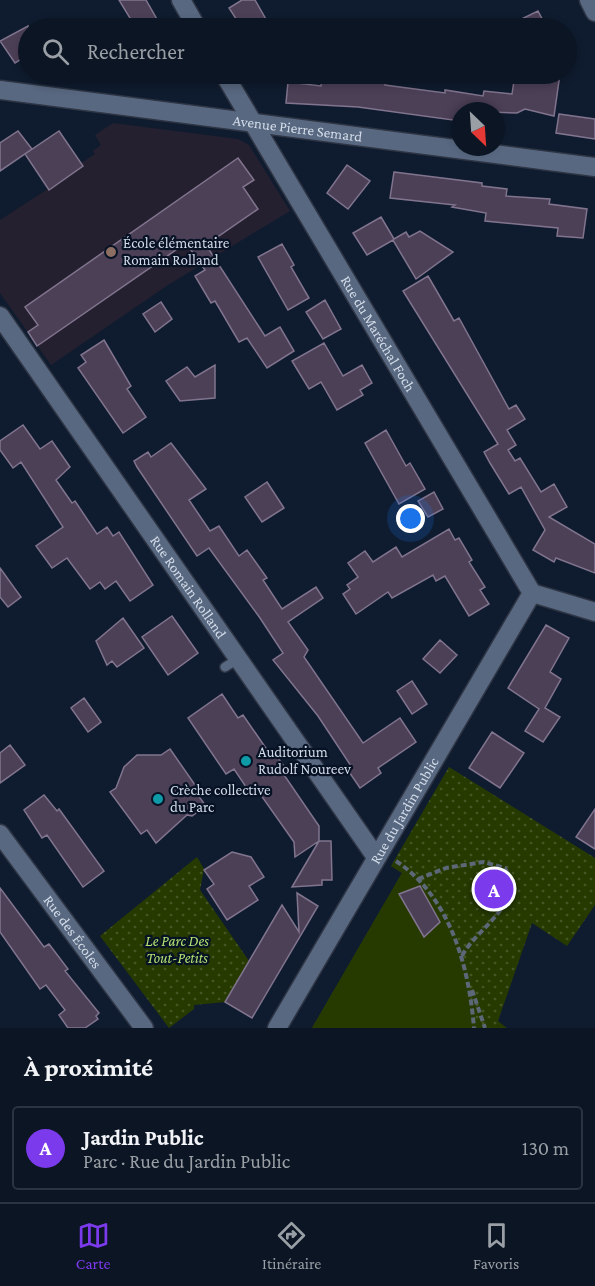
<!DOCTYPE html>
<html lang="fr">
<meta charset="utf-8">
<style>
body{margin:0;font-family:"Crimson Pro",serif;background:#192230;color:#f1f3f6}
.compass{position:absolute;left:451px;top:102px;width:54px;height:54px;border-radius:50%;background:#0b1523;box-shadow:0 3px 9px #0003;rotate:155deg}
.you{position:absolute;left:411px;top:519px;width:21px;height:21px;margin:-15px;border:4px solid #fff;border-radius:50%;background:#1a73e8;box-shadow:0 0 0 9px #1a73e833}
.badge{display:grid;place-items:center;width:39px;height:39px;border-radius:50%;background:#7c3aed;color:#fff;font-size:20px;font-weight:700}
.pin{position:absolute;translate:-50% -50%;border:3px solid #fff;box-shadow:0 2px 6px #0006}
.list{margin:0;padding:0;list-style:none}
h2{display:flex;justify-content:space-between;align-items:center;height:78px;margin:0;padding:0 24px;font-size:26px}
h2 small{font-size:20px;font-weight:400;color:#9a9fa6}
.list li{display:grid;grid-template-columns:39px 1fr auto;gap:18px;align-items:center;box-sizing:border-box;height:84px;margin:0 12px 12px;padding:0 12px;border:2px solid #2b3441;border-radius:6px}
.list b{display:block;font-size:22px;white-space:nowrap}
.list p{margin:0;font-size:20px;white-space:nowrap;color:#9a9fa6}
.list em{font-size:20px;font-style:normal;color:#9a9fa6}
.icon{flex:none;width:33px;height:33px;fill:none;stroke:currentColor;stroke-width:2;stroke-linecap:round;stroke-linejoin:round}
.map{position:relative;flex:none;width:595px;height:1028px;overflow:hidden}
.search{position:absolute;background:#0b1523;box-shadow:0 3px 9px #0003;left:18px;right:18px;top:18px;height:66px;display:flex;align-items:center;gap:15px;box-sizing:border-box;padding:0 21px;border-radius:33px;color:#9a9fa6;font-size:22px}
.sheet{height:174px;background:#0b1523}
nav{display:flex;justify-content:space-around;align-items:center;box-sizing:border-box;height:84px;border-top:2px solid #2b3441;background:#0b1523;font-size:16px;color:#9a9fa6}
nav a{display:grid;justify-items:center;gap:3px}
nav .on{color:#7c3aed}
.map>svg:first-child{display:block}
.education{fill:#24202f}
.grass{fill:url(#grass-dots)}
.garden{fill:#263a00}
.building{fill:#4c4057;stroke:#81748e;stroke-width:1.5}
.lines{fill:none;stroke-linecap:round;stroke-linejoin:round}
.service-casing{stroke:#2e3544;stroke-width:12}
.minor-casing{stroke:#2e3544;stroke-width:21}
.path{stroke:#5c6878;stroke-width:4;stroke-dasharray:6 3;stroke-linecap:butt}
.service{stroke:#586880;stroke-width:9}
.minor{stroke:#586880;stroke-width:18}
.education-dot{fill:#8d6e63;stroke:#071225;stroke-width:2}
.culture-dot{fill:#0f9aa8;stroke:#071225;stroke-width:2}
.labels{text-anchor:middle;stroke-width:4.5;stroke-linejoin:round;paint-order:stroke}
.street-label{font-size:15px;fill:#d2dbe8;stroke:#071225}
.poi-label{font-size:15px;fill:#d2dbe8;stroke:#071225;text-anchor:start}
.park-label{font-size:15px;font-style:italic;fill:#b1e171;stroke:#071225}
</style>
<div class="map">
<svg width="595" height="1028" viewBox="0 0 595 1028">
<defs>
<pattern id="grass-dots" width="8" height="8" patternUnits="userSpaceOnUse" patternTransform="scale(1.5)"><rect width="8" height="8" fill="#263a00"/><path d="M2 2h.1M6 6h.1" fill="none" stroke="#455625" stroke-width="1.8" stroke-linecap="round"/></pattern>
</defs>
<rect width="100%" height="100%" fill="#0f1c2f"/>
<path class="education" d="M113 123 238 139 249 145 290 211 168 285 51 365 0 293V220L83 166 81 163 95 154 93 151 101 145 95 135Z"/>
<path class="grass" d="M449 767 595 858V905L567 946 532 923 498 1021 507 1028H312L402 873 391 866Z
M197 857 204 869 200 890 249 961 225 1002 194 1005V1009L169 1028 100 936Z"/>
<path class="garden" d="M395 861C450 897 469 965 474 1028H312L402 873 391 866Z"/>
<path class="building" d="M119 0H146L162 28H136Z
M242 0H255L271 28H242L229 8Z
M538 11 547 28H503Z
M28 26V55L15 63 0 41Z
M515 74H560L554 116 525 109 517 113 460 111V121L358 107 286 103 288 82 321 86 322 78 361 83V76L386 79 385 85 445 93V90L483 96 484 91 512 94Z
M559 114 595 119V139L556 133Z
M18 131 32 149 0 171V143Z
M59 131 83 166 49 190 25 154Z
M238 158 254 180 243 187 258 209 206 245 265 336 280 327 294 351 267 368 247 338 239 342 215 301 211 303 195 276 205 270 186 243 37 346 28 332 38 325 25 307Z
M347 165 370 181 348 209 327 193Z
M394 172 482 183V186L507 189 506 196 550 199 549 204 587 209 583 238 557 236 558 228 485 221 486 213 452 207 455 205 390 198Z
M381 217 394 239 406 232 409 237 420 231 453 252 416 279 393 240 367 255 353 233Z
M282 244 294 265 291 267 309 298 288 310 258 257Z
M428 276 454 321 459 318 509 409 516 405 525 419 507 430 516 445 508 450 515 461 520 458 541 492 554 484 567 507 549 517 595 544V573L556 558 554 562 533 550 545 530 521 487 509 494 490 463 484 452 498 444 403 291Z
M325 300 341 329 323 339 306 312Z
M161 302 172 319 155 332 143 314Z
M104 340 131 386 127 389 146 417 123 433 78 368 86 362 81 355Z
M324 343 343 376 362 365 372 383 360 390 363 395 337 410 321 382 309 389 292 361Z
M215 365V398L180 401 166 381 187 367 195 377Z
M23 425 40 449 52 441 70 467 56 480 72 503 75 501 97 534 107 527 113 536 119 532 153 585 130 601 116 581 105 589 100 582 90 589 67 558 52 568 36 546 63 527 21 462 13 468 0 450V441Z
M386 430 406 466 410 463 425 489 399 504 365 443Z
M171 443 206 489 189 500 210 531 219 526 239 556 247 550 267 578 263 580 282 609 316 587 323 598 288 622 308 650 304 657 363 743 400 718 416 742 378 768 381 773 360 788 347 769 351 766 318 716 273 660 283 653 260 618 209 548 197 556 137 467 134 461 148 452 151 457Z
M267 482 284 508 262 522 245 497Z
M434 492 443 509 428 517 418 501Z
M449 529 455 540 459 538 472 560 469 562 485 587 480 590 489 604 469 616 445 576 436 581 433 575 392 598 388 592 356 614 343 594 350 589 347 585 358 577 348 563 365 551 373 562 396 547 402 557Z
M0 568 21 597 8 607 0 597Z
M172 616 198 653 168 675 142 637Z
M123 618 144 648 117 667 112 661 107 665 96 641Z
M546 625 569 638 550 672 561 679 545 708 560 717 543 742 525 731 539 709 508 688Z
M440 640 457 655 440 673 423 659Z
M412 681 427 704 412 714 397 691Z
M222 694 238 718 243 715 272 757 276 755 286 769 282 772 319 826V841H331L332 880H322V885L292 887 319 841 295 857 294 842 256 788 250 793 234 769 226 774 188 718Z
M84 698 101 722 88 732 71 708Z
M492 732 524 753 500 788 469 768Z
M10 745 25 765 0 783V753Z
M170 749 200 792 197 794 206 806 192 816 187 815 156 843 147 830 141 834 110 792 116 788 124 767 137 755H161Z
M44 795 57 811 59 809 104 871 83 887 47 835 42 838 24 810Z
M595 809V849L576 837Z
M232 852 251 857 264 877 249 886 258 900 227 920 207 889 214 884 204 870Z
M420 886 440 922 424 937 399 894Z
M0 888 44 947 49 944 68 969 65 971 99 1013 96 1016 98 1019 85 1028H68L59 1015 65 1010 46 985 40 989 0 932Z
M297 893 318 906 252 1018 225 1002 282 905 299 932Z"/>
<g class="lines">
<g class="service-casing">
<path id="service" d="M225 667 238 659"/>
</g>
<g class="minor-casing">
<g id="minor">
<path d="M181 0 197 28"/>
<path d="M589 0 595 12"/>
<path id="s1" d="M224 74 532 593"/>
<path id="s2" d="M0 90 595 167"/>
<path id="s3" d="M0 316 376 857"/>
<path d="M532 593 595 612"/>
<path id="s4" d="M0 834 144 1028"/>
<path id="s5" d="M277 1028 532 593"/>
</g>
</g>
<path class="path" d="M396 861C450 897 469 966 474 1028
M418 879 446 868 483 862 505 868C525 905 476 928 462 956
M472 990 485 1028"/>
<use href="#service" class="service"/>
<use href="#minor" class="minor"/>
</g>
<circle class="education-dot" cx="111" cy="252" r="6"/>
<g class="culture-dot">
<circle cx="246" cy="761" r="6"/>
<circle cx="158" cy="799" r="6"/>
</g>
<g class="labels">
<g class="street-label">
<text dy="5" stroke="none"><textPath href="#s2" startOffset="300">Avenue Pierre Semard</textPath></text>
<text dy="5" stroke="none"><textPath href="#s1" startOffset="302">Rue du Maréchal Foch</textPath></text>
<text dy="5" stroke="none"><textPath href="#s3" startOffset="330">Rue Romain Rolland</textPath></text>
<text dy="5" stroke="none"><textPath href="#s5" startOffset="252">Rue du Jardin Public</textPath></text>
<text dy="5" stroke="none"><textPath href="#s4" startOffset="122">Rue des Écoles</textPath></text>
</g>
<g class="poi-label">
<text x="123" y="248">École élémentaire<tspan x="123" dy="17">Romain Rolland</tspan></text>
<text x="258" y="757">Auditorium<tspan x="258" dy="17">Rudolf Noureev</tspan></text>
<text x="170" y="795">Crèche collective<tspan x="170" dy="17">du Parc</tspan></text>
</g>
<g class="park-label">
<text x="177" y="946">Le Parc Des<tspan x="177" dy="17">Tout-Petits</tspan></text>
</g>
</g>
</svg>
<svg class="compass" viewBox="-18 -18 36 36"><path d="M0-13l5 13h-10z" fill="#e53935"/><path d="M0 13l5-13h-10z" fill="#9a9fa6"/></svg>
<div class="you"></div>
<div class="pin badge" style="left:494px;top:889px">A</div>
<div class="search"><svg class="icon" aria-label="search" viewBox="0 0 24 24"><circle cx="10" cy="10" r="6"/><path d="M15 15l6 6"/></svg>Rechercher</div>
</div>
<section class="sheet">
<h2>À proximité<small></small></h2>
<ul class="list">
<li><span class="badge">A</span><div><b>Jardin Public</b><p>Parc · Rue du Jardin Public</p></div><em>130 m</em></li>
</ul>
</section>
<nav>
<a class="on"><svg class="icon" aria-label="map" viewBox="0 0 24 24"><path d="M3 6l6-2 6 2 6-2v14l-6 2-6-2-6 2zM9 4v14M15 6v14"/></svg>Carte</a>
<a><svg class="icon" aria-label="directions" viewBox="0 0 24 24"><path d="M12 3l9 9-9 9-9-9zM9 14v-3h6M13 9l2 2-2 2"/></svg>Itinéraire</a>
<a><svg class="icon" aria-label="saved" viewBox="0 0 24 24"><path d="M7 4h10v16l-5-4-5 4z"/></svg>Favoris</a>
</nav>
